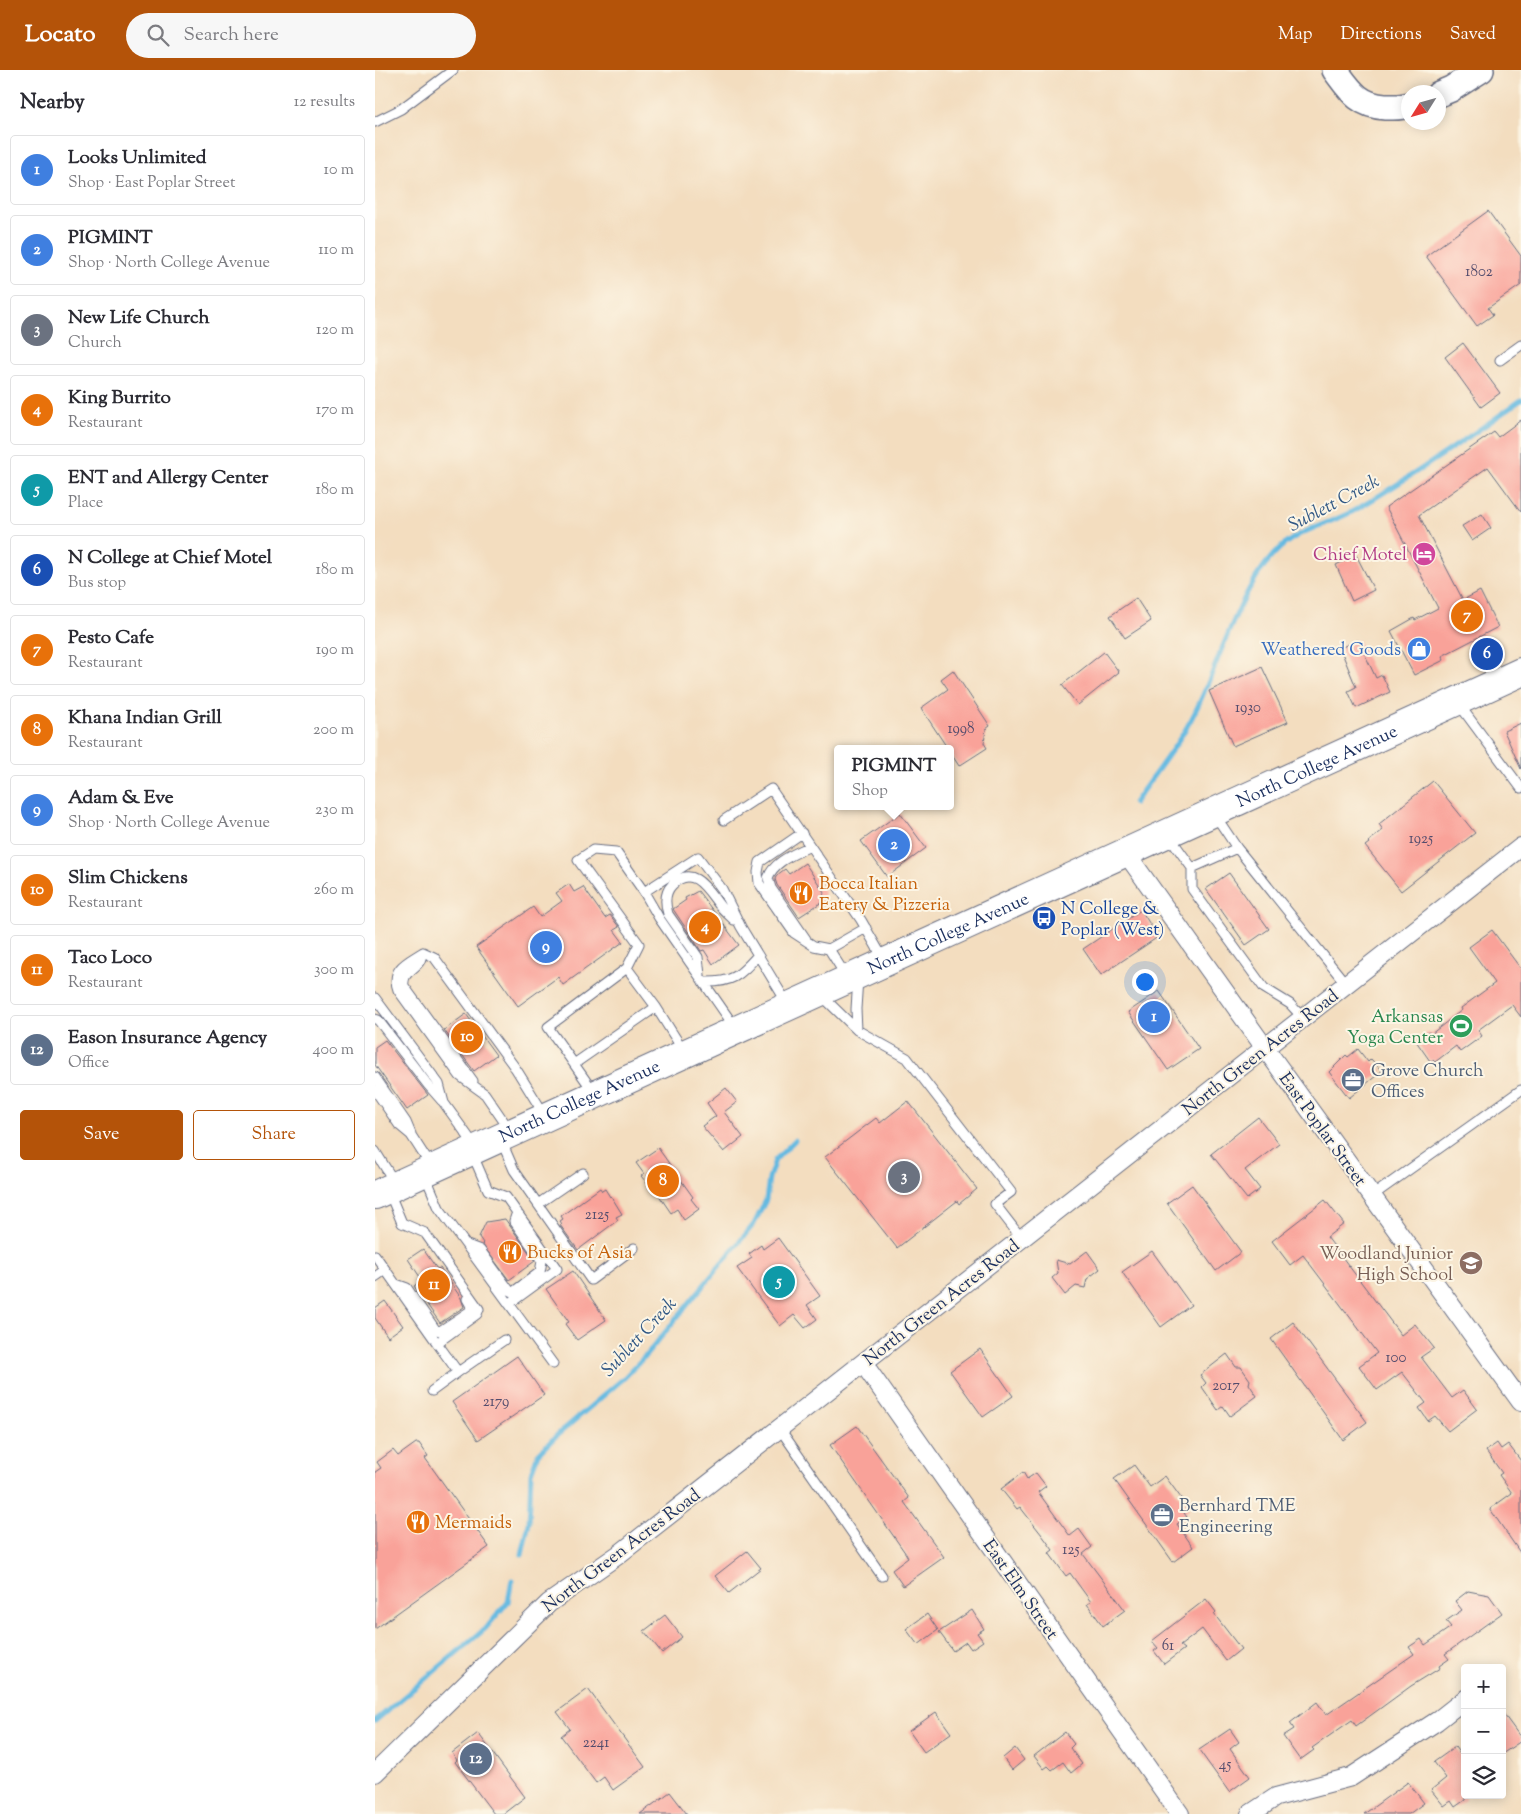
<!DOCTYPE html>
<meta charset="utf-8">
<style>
body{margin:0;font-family:"Sorts Mill Goudy",serif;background:#f7f7f7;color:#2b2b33}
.controls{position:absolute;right:15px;bottom:15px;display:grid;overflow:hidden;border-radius:5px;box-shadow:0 2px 12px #0003}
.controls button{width:45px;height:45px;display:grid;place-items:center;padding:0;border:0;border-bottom:1px solid #e1e1e2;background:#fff;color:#2b2b33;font:25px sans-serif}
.compass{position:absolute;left:1026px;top:15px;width:45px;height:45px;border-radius:50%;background:#fff;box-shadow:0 2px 12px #0003;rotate:233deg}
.you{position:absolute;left:769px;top:911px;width:18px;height:18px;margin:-12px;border:4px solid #fff;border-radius:50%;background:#1a73e8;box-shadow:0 0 0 8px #1a73e833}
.badge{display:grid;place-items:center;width:32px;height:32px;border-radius:50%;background:#b45309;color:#fff;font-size:16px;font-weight:700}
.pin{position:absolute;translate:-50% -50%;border:2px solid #fff;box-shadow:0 1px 5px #0006}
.popup{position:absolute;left:459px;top:675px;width:120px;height:65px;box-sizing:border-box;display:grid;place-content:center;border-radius:5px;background:#fff;filter:drop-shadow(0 1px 4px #0005);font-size:16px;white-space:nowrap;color:#7c7c81}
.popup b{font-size:19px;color:#2b2b33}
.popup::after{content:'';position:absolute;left:50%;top:100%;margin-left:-10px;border:10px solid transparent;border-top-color:#fff}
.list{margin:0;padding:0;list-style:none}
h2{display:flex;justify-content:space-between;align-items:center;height:65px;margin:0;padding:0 20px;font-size:21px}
h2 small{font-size:16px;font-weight:400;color:#7c7c81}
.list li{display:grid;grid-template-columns:32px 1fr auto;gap:15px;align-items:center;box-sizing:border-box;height:70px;margin:0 10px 10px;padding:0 10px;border:1px solid #e1e1e2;border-radius:5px}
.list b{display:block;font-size:19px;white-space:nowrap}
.list p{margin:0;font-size:16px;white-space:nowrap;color:#7c7c81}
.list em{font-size:16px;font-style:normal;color:#7c7c81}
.actions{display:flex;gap:10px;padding:15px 20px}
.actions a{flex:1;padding:11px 0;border:1px solid #b45309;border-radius:5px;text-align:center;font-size:18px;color:#b45309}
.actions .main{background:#b45309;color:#fff}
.icon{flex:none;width:28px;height:28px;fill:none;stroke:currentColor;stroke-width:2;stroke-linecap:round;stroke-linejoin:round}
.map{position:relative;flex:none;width:1146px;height:1744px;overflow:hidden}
header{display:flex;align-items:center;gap:30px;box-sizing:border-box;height:70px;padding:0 25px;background:#b45309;color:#fff}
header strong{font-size:24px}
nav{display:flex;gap:28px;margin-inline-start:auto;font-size:18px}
.search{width:350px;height:45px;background:#f7f7f7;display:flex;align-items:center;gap:12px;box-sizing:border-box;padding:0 18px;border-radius:28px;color:#7c7c81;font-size:19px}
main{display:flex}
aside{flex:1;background:#fff}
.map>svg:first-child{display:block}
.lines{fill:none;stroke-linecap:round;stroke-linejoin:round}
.stream{stroke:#64b9e1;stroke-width:5}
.building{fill:#f9a299}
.lane-casing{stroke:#676c80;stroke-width:11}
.street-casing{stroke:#676c80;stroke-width:20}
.secondary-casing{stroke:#676c80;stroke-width:28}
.primary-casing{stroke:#676c80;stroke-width:30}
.lane{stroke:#fff;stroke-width:9}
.street{stroke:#fff;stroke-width:18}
.secondary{stroke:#fff;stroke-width:25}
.primary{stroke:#fff;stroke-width:28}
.labels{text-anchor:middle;stroke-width:4;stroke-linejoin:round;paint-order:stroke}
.number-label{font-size:15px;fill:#524c6d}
.hotel-label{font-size:18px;fill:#b23c85;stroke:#fcf5e5;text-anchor:end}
.shop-label{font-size:18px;fill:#366cbe;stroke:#fcf5e5;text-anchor:end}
.street-label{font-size:18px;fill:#1b2f5e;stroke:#fcf5e5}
.food-label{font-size:18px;fill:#c56008;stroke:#fcf5e5;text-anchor:start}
.transit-label{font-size:18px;fill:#164399;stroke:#fcf5e5;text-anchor:start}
.leisure-label{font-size:18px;fill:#27864d;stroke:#fcf5e5;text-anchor:end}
.service-label{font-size:18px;fill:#4e5e75;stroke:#fcf5e5;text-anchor:start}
.education-label{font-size:18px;fill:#785e54;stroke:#fcf5e5;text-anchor:end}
.water-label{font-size:19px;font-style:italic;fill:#315885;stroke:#fcf5e5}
</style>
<header>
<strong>Locato</strong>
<div class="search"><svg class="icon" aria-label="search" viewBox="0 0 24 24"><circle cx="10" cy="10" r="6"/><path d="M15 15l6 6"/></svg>Search here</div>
<nav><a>Map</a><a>Directions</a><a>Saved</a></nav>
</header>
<main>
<aside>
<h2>Nearby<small>12 results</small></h2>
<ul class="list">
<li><span class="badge" style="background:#3f7fe0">1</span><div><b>Looks Unlimited</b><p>Shop · East Poplar Street</p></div><em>10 m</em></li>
<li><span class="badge" style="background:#3f7fe0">2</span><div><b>PIGMINT</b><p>Shop · North College Avenue</p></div><em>110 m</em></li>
<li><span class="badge" style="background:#6b7280">3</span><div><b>New Life Church</b><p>Church</p></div><em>120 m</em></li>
<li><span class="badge" style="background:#e8710a">4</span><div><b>King Burrito</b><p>Restaurant</p></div><em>170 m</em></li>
<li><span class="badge" style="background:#0f9aa8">5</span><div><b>ENT and Allergy Center</b><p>Place</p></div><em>180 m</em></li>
<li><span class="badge" style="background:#1a4fb4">6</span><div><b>N College at Chief Motel</b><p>Bus stop</p></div><em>180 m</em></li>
<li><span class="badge" style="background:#e8710a">7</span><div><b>Pesto Cafe</b><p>Restaurant</p></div><em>190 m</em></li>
<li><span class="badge" style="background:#e8710a">8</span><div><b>Khana Indian Grill</b><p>Restaurant</p></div><em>200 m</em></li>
<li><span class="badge" style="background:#3f7fe0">9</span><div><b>Adam &amp; Eve</b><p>Shop · North College Avenue</p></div><em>230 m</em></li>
<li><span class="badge" style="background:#e8710a">10</span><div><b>Slim Chickens</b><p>Restaurant</p></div><em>260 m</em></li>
<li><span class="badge" style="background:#e8710a">11</span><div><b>Taco Loco</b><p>Restaurant</p></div><em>300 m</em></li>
<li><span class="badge" style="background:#5c6f8a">12</span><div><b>Eason Insurance Agency</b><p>Office</p></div><em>400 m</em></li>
</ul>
<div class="actions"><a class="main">Save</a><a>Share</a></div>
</aside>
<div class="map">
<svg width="1146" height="1744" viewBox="0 0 1146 1744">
<rect width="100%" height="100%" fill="#fcf5e5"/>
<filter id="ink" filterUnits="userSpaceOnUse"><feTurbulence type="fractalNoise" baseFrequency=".02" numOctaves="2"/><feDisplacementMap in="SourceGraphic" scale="10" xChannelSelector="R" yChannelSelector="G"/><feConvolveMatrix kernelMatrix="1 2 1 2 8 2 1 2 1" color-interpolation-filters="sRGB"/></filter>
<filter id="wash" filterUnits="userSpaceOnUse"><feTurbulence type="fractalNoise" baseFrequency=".0096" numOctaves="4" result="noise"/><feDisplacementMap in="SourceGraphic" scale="20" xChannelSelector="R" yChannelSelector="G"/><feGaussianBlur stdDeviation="1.12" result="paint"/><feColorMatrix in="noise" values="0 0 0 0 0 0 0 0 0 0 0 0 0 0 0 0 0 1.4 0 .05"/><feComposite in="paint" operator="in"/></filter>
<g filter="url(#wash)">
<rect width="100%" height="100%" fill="#f3ddbf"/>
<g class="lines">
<path class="stream" d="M759 733C779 704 804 674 820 642 845 592 861 525 899 484 924 457 953 456 982 439 1038 406 1093 368 1146 330
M147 1485 154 1453 156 1403 163 1384 181 1366 249 1308 273 1283 379 1154 391 1130 394 1108 400 1090 420 1070
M0 1651 111 1558 133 1532 137 1510"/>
</g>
<g id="blocks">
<path class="building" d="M1113 141 1146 186V215L1113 238 1118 245 1102 256 1051 186Z
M1088 273 1125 323 1106 337 1070 287Z
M1146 350V442L1113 397 1044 445 1088 530 1105 521 1123 557 1067 586 1069 590 1039 605 1016 561 1039 548 1040 550 1063 538 1011 437 1119 362 1123 367Z
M1107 444 1116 458 1097 471 1087 456Z
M981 485 999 520 977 531 961 495Z
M761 528 776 551 750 568 735 546Z
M983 570 1001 608 1007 605 1015 622 981 638 973 621 981 617 965 578Z
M729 582 744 602 703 635 687 615Z
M887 597 913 652 858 676 834 621Z
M578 600 615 656 611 659 609 673 612 678 584 696 575 682V679H573L546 638 573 619 566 609Z
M1146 653V699L1129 661Z
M1058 711 1100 763 1026 821 990 776 994 773 993 772 1008 760 1004 754Z
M525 743 551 778 512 807 486 771Z
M430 793 449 822 447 832 424 847 402 815 400 809 402 805 410 799 414 804Z
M854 803 894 859 871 875 831 819Z
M194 814 199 822 208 817 230 848 235 845 244 857 239 860 248 872 188 915 183 907 143 936 101 877 158 837 165 847 187 831 181 823Z
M323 821 364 875 338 894 329 880 326 881 298 839 311 830 310 828Z
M766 840 783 867 726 905 708 879Z
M1117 860 1146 899V947L1137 935 1103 960 1107 966 1085 982 1081 976 1060 992 1058 990 1055 991 1041 971 1054 962 1056 964 1087 940 1086 938 1120 913 1094 877Z
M784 921 824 979 793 1000 753 942Z
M91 944 121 985 99 1001 69 960Z
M10 970 53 1025 32 1040 0 995V977Z
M983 979 993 992 996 989 1007 1001 974 1028 954 1002 971 985 973 987Z
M351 1018 362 1032 349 1042 368 1067 349 1082 327 1056 341 1046 332 1033Z
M533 1031 602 1119 584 1134 582 1131 522 1178 450 1087 501 1048 505 1053Z
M883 1047 904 1074 870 1100 885 1119 872 1129 836 1084Z
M283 1078 318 1127 316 1129 324 1139 309 1150 302 1139 296 1143 277 1115 275 1117 266 1106 269 1104 261 1093Z
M817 1115 866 1182 841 1201 792 1133Z
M225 1118 227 1121 230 1119 235 1127 236 1126 247 1144 241 1147 243 1150 203 1180 185 1155 187 1154 185 1151 188 1149 186 1146Z
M950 1130 969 1154 952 1167 1026 1265 1040 1254 1059 1278 1046 1287 1077 1328 1088 1320 1102 1339 1073 1361 1060 1346 1053 1351 1044 1338 1051 1333 1027 1302 1002 1320 984 1296 1002 1283 928 1185 915 1195 897 1171Z
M130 1149 160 1191 134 1210 107 1174 108 1173 104 1167 111 1152Z
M403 1168 445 1226 432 1235 442 1249 430 1258 419 1245 405 1256 362 1198 377 1188 374 1184 386 1175 388 1179Z
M48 1179 62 1199 65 1198 73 1209 86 1228 89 1237 65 1253 39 1216 47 1210 33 1189Z
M712 1181 725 1199 712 1209 710 1218 701 1216 690 1225 677 1208 683 1203 681 1190 695 1194Z
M777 1181 816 1235 786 1257 747 1202Z
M198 1201 231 1250 202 1270 190 1254 194 1252 171 1219Z
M10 1231 28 1256 13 1267 0 1248V1238Z
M918 1252 992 1352 968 1370 896 1269Z
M605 1279 638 1326 608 1347 575 1301Z
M852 1284 861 1297H866L875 1310 874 1314 882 1326 855 1346 848 1336 843 1340 827 1317 831 1313 825 1305Z
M142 1286 169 1325 103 1370 77 1332Z
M482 1356 534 1428 529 1432 569 1487 528 1516 517 1500 533 1488 531 1484 455 1375Z
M41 1373H44L53 1386 50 1388 114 1477 0 1559V1402L6 1398 2 1392 18 1380 23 1386Z
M1122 1373 1126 1379 1133 1374 1146 1391V1484L1115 1439 1137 1423 1124 1405 1127 1403 1111 1381Z
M759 1395 775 1417 790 1406 814 1439 809 1443 812 1447 802 1454 818 1477 798 1492 739 1409Z
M648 1402 652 1409 661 1403 671 1416 663 1422 695 1466 704 1459 717 1477 708 1484 750 1540 728 1556 712 1534 716 1532 695 1503 691 1506 674 1483 678 1480 667 1465 645 1437 642 1439 626 1419Z
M372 1481 386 1498 354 1523 340 1506Z
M1093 1521 1114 1525 1127 1543 1070 1584 1074 1589 1064 1596 1065 1598 1036 1616 981 1656 977 1650 937 1678 939 1680 925 1690 908 1666 919 1659 915 1653 942 1632 951 1645 1039 1584 1034 1577 1046 1569 1050 1575 1076 1557 1071 1551 1087 1540 1080 1531Z
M831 1529 841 1542 839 1544 866 1579 851 1591 827 1559 805 1576 809 1579 789 1594 779 1581 783 1578 777 1571Z
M597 1540 609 1559 602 1563 608 1571 596 1579 591 1572 578 1581 564 1562Z
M552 1544 563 1560 543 1575 531 1559Z
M290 1545 307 1567 287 1583 269 1561Z
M213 1619 270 1697 238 1720 229 1707 221 1713 186 1666 195 1659 182 1642Z
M561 1642 576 1663 549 1682 534 1661Z
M1127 1642 1146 1668V1671L1127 1684Z
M855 1659 864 1672 855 1679 875 1707 854 1722 824 1680Z
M690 1662 699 1674 695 1678 707 1694 696 1703 688 1692 677 1700 673 1696 669 1699 659 1686Z
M103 1663 150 1727 128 1744H119L80 1692 82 1690 77 1683Z
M1080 1677 1090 1691V1730L1080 1737 1076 1731 1069 1736 1056 1720 1071 1708 1059 1692Z
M640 1678 649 1690 637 1700 628 1688Z
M1033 1712 1049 1733 1034 1744H989Z
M295 1722 312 1744H265Z"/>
</g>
</g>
<g filter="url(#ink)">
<use href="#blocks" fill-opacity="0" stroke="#676c80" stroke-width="1"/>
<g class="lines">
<g class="lane-casing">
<path id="lane" d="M0 52 26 39 78 0
M1125 290 1146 275
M1083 633 1146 718
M840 745 862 778
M349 750 396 719 486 850 509 890
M427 763 385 792 383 802 384 813 419 863 439 876 454 879 491 858
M794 766 817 798
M431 869 396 818 393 808C399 791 420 784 435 776
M454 879 471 906
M48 882C47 885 46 888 45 891 39 901 27 902 29 916L98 1011
M252 898 264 874 203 790 218 780 241 782 269 822
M325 905 323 887 293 844C290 834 289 823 297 815 319 793 333 821 345 836 349 841 354 845 359 850
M328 912C358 913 364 906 383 885
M445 924 482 960 532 988 636 1122 620 1134 647 1169
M0 928 64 1014 69 1033 100 1076
M928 948 915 934 889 918 817 819V798L862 778 971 914
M0 949 3 950 53 1015 67 1031
M359 956 284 848 269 822 323 787 347 819 366 857 412 933
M482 960 481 939 483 908
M199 994 281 937
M0 1007 31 1052 36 1064
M0 1020 24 1055 36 1065 56 1096
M218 1021 173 957 252 898 281 937 308 980
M134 1059 110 1024 85 1006 23 920C15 898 33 892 48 882L59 887 141 999 169 1044
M126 1070 139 1100 216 1210 259 1178
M0 1081 20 1113
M97 1083 113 1120 131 1127 182 1199 134 1234
M50 1105 64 1138 178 1294
M997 1126 1146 1020
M163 1134 208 1103
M92 1175 105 1180 134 1220 138 1222 165 1202 167 1191 139 1151 142 1142
M0 1185 62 1273 102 1244 104 1239 50 1163 27 1153 14 1122
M0 1207 10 1200
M21 1214 32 1218 60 1259 65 1261 95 1241 96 1236 92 1229
M62 1273 83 1302 129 1270
M57 1321 83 1302
M405 1359 507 1506"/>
</g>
<g class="street-casing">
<path id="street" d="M751 783 890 978 1146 1332
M488 1293 805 1744
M0 1703 174 1533 243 1485 1146 777
M875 1744 901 1727 976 1707 1062 1651 1090 1629"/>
</g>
<g class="secondary-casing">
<path id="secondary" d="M960 0C975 20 983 35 1010 37 1019 37 1025 38 1034 35
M1064 24 1076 19 1106 0"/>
</g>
<g class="primary-casing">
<g id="primary">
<path id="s1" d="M0 1125C381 948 765 778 1146 602"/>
</g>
</g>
<use href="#lane" class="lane"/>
<use href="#street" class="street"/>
<use href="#secondary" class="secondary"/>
<use href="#primary" class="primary"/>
</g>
</g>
<defs>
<g id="hotel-disc" transform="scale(1.25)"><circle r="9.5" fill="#d1479c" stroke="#fcf5e5"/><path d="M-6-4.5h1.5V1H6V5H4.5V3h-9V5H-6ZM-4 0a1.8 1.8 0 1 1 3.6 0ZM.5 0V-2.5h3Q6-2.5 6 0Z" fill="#fff"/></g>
<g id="shop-disc" transform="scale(1.25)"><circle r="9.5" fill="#3f7fe0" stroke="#fcf5e5"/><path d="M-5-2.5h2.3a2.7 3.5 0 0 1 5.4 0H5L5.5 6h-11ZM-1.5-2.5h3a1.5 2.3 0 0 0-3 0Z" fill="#fff"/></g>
<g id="restaurant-disc" transform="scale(1.25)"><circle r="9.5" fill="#e8710a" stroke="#fcf5e5"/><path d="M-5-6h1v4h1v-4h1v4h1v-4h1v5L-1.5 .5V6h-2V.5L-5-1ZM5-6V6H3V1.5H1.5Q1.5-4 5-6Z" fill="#fff"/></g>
<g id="bus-disc" transform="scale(1.25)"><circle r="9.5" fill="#1a4fb4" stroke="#fcf5e5"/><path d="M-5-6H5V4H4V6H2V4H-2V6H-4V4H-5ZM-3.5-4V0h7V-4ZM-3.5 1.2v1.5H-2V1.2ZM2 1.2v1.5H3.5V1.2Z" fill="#fff"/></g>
<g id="stadium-disc" transform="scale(1.25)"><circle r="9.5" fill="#2e9e5b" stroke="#fcf5e5"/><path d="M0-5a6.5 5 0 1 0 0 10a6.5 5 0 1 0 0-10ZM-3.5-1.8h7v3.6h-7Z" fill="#fff"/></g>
<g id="office-disc" transform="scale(1.25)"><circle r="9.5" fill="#5c6f8a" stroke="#fcf5e5"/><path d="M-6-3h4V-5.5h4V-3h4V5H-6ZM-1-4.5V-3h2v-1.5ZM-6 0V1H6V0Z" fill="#fff"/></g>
<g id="school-disc" transform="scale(1.25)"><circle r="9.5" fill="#8d6e63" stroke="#fcf5e5"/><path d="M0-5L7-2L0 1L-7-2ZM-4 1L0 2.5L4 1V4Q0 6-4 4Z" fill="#fff"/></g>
</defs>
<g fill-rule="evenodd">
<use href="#hotel-disc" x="1049" y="484"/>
<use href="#shop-disc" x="1044" y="579"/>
<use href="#restaurant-disc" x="426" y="823"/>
<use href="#bus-disc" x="669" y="848"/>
<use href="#stadium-disc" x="1086" y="956"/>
<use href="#office-disc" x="978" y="1010"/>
<use href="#restaurant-disc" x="135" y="1182"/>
<use href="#school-disc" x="1096" y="1193"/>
<use href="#office-disc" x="787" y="1445"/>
<use href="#restaurant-disc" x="43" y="1452"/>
</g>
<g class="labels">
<g class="number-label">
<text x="1104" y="206">1802</text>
<text x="873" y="642">1930</text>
<text x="586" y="663">1998</text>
<text x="1046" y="773">1925</text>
<text x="222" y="1149">2125</text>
<text x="1021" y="1292">100</text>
<text x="851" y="1320">2017</text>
<text x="121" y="1336">2179</text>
<text x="696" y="1484">125</text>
<text x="793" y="1580">61</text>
<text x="221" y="1677">2241</text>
<text x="850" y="1699">45</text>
</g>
<g class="hotel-label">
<text x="1032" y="490">Chief Motel</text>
</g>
<g class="shop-label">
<text x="1026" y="585">Weathered Goods</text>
</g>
<g class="street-label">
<text dy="6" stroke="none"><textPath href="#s1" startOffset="1035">North College Avenue</textPath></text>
<text dy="6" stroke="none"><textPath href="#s1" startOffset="630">North College Avenue</textPath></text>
<text transform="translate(885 982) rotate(-38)" y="6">North Green Acres Road</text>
<text dy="6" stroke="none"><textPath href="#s1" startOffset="225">North College Avenue</textPath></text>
<text transform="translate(948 1059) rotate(54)" y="6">East Poplar Street</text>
<text transform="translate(566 1232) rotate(-38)" y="6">North Green Acres Road</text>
<text transform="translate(246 1480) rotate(-37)" y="6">North Green Acres Road</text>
<text transform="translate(646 1519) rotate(55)" y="6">East Elm Street</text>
</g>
<g class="food-label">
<text x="444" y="819">Bocca Italian<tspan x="444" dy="21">Eatery &amp; Pizzeria</tspan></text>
<text x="152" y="1188">Bucks of Asia</text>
<text x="60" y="1458">Mermaids</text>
</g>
<g class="transit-label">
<text x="686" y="844">N College &amp;<tspan x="686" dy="21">Poplar (West)</tspan></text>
</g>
<g class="leisure-label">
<text x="1068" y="952">Arkansas<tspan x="1068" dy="21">Yoga Center</tspan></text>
</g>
<g class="service-label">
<text x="996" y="1006">Grove Church<tspan x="996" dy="21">Offices</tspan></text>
<text x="804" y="1441">Bernhard TME<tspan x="804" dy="21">Engineering</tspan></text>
</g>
<g class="education-label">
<text x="1078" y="1189">Woodland Junior<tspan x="1078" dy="21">High School</tspan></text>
</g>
<g class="water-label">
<text transform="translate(958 432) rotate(-28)" y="7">Sublett Creek</text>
<text transform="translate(263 1266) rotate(-47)" y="7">Sublett Creek</text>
</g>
</g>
</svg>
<div class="controls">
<button>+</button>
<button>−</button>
<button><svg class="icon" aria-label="layers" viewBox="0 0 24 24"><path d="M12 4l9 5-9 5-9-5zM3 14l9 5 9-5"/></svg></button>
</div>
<svg class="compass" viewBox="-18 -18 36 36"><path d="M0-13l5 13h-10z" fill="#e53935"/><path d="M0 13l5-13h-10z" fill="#7c7c81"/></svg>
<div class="you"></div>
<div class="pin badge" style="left:779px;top:947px;background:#3f7fe0">1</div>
<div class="pin badge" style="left:519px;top:775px;background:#3f7fe0">2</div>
<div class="popup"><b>PIGMINT</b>Shop</div>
<div class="pin badge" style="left:529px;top:1107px;background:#6b7280">3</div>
<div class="pin badge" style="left:330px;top:857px;background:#e8710a">4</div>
<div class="pin badge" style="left:404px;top:1212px;background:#0f9aa8">5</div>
<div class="pin badge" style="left:1112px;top:584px;background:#1a4fb4">6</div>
<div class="pin badge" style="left:1092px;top:546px;background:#e8710a">7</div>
<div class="pin badge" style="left:288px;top:1111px;background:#e8710a">8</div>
<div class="pin badge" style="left:171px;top:877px;background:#3f7fe0">9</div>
<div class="pin badge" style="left:92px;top:967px;background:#e8710a">10</div>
<div class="pin badge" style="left:59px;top:1215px;background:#e8710a">11</div>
<div class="pin badge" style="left:101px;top:1689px;background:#5c6f8a">12</div>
</div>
</main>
